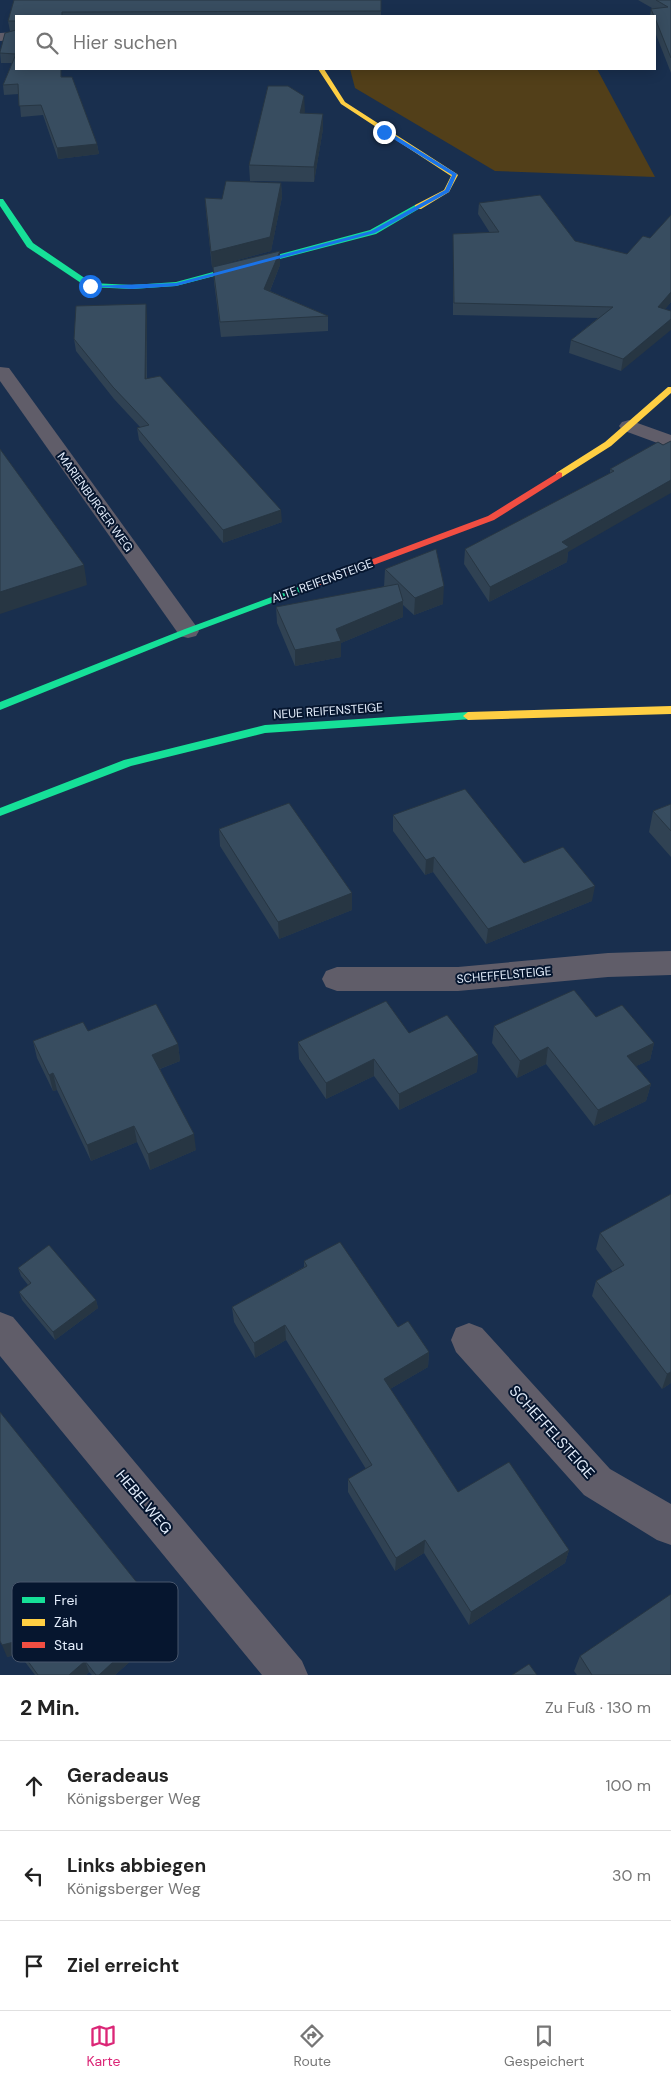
<!DOCTYPE html>
<html lang="de">
<meta charset="utf-8">
<style>
body{margin:0;font-family:"DM Sans",sans-serif;background:#f2f2f2;color:#222}
.stop{position:absolute;width:15px;height:15px;margin:-11px;border:4px solid #1a73e8;border-radius:50%;background:#fff}
.stop.end{background:#1a73e8;border-color:#fff;box-shadow:0 1px 5px #0008}
.list{margin:0;padding:0;list-style:none}
h2{display:flex;justify-content:space-between;align-items:center;height:65px;margin:0;padding:0 20px;font-size:21px}
h2 small{font-size:16px;font-weight:400;color:#767676}
.list li{display:grid;grid-template-columns:32px 1fr auto;gap:15px;align-items:center;box-sizing:border-box;height:90px;padding:0 20px;border-top:1px solid #e0e0e0}
.list b{display:block;font-size:19px;white-space:nowrap}
.list p{margin:0;font-size:16px;white-space:nowrap;color:#767676}
.list em{font-size:16px;font-style:normal;color:#767676}
.icon{flex:none;width:28px;height:28px;fill:none;stroke:currentColor;stroke-width:2;stroke-linecap:round;stroke-linejoin:round}
.map{position:relative;flex:none;width:671px;height:1675px;overflow:hidden}
.search{position:absolute;background:#fff;box-shadow:0 2px 12px #0003;left:15px;right:15px;top:15px;height:55px;display:flex;align-items:center;gap:12px;box-sizing:border-box;padding:0 18px;border-radius:0px;color:#767676;font-size:19px}
.sheet{height:335px;background:#fff}
nav{display:flex;justify-content:space-around;align-items:center;box-sizing:border-box;height:70px;border-top:1px solid #e0e0e0;background:#fff;font-size:14px;color:#767676}
nav a{display:grid;justify-items:center;gap:2px}
nav .on{color:#db2777}
.map>svg:first-child{display:block}
.green{fill:#523f19}
.lines{fill:none;stroke-linecap:round;stroke-linejoin:round}
.lane{fill:#605d69;fill-rule:evenodd}
.street{fill:#605d69;fill-rule:evenodd}
.fast{fill:#16e098;fill-rule:evenodd}
.slow{fill:#ffcf43;fill-rule:evenodd}
.jam{fill:#f24e42;fill-rule:evenodd}
.wall{fill:#304253}
.shaded-wall{fill:#273643}
.building{fill:#384d60;stroke:#273643}
.route{fill:#1a73e8}
.labels{text-anchor:middle;stroke-width:4;stroke-linejoin:round;paint-order:stroke}
.street-label{font-size:12px;fill:#e3edfb;stroke:#06162f}
.near-street-label{font-size:15px;fill:#e3edfb;stroke:#06162f}
.key{fill:#06162f;stroke:#48566c;stroke-width:1}
.key-label{font-size:14px;fill:#e3edfb}
</style>
<div class="map">
<svg width="671" height="1675" viewBox="0 0 671 1675">
<rect width="100%" height="100%" fill="#192f4e"/>
<path class="green" d="M350 69H597L655 177 495 171 355 88Z"/>
<g class="lines">
<path class="lane" d="M0 367 9 368 196 626 199 631 196 636 188 638 180 636 0 381Z"/>
<path class="street" d="M16 32V40L0 41V33Z
M629 420 671 435V448L622 430 619 426 622 422Z
M671 951V975L608 977 458 991H337L326 987 322 979 326 971 337 967H458L608 953Z
M0 1312 13 1317 302 1661 308 1675H262L0 1356Z
M469 1323 482 1328 610 1469 671 1504V1545L657 1540 584 1495 456 1352 451 1340 456 1328Z"/>
<path class="fast" d="M0 199H3L33 243 92 283 132 285 176 282 370 230 415 205 422 207 376 234 176 286 132 289 87 287 27 247 0 206Z
M309 583 314 586 312 588 191 633 0 710V702L185 629Z
M468 712 472 713 473 716 472 719 265 733 131 766 0 816V808L124 760 265 725Z"/>
<path class="slow" d="M318 69H324L345 102 457 174 458 175 449 192 421 209H415V205L444 190 451 176 341 104Z
M668 387H671V393L611 446 562 477H556V473L605 442Z
M671 706V714L468 720 463 716 468 712Z"/>
<path class="jam" d="M559 472 562 473V477L494 520 312 588 309 589 304 586 306 584 488 516Z"/>
</g>
<path class="wall" d="M14 0H381V16H16L62 77 97 144 99 154 58 159 43 115 21 117 19 94 4 95 3 85 12 63H1L0 52 15 31H10L8 21Z
M638 0H671V73L655 32V16H650L651 9 652 8Z
M305 111 304 113 323 129 314 182 250 181 249 165Z
M281 183 282 197 271 251 212 267 206 212 205 198 222 199Z
M479 203 575 241 627 254 650 238 671 215V302L665 309 621 371 569 353 571 340 598 318 453 315V234L490 233 478 214Z
M280 251V265L270 291 328 316V331L221 337 214 282 213 267Z
M147 316V378L282 522 223 543 139 440 137 428 140 427 114 399 76 351 74 339Z
M663 445 568 552 567 562 489 602 464 564 465 549 610 473V469Z
M385 569 443 604 414 615 403 605V617L341 643V657L295 666 277 623 276 607 384 587Z
M671 804V857L649 832 653 811Z
M393 815 524 863 592 901 486 944 433 872 425 875 393 831Z
M219 829 352 910 279 939 220 846Z
M596 1017 654 1043 650 1060 636 1066 651 1084 646 1101 594 1126 546 1064 517 1078 492 1043 494 1026Z
M88 1031 178 1044 180 1061 160 1069 196 1150 150 1170 137 1142 91 1161 57 1090 53 1091 37 1058 33 1041Z
M409 1033 478 1055 477 1072 399 1110 374 1076 326 1099 299 1059 298 1042Z
M671 1194V1383L662 1389 592 1296 596 1281 613 1272 596 1249 600 1233Z
M304 1261 398 1327 429 1352 428 1367 390 1389 458 1492 569 1550 565 1563 469 1625 424 1553 395 1571 348 1492V1479L366 1469 286 1340 255 1358 234 1322 232 1307 304 1267Z
M18 1268 96 1300 98 1308 55 1340 22 1300 19 1292 28 1285 21 1276Z
M0 1412 154 1612 134 1631 143 1650 115 1675H92L89 1672 86 1675H35L19 1654 7 1657Z
M580 1656 671 1675H577L574 1671Z"/>
<path class="shaded-wall" d="M304 96 305 111 300 128V113Z
M323 114V129L314 182V167Z
M97 144 99 154 58 159 57 148Z
M281 183 282 197 271 251 212 267 211 252Z
M280 251V265L265 303 264 289Z
M671 292V302L656 320 658 307Z
M146 304 147 316 146 391 145 379Z
M671 319V330L621 371 623 359Z
M671 480V493L568 552 567 562 489 602 490 587 562 542Z
M281 510 282 522 223 543V530Z
M84 565 87 585 0 614V592Z
M444 586 443 604 414 615 415 598Z
M403 601V617L341 643V657L295 666V650L336 629Z
M434 857 433 872 425 875 426 860Z
M595 886 592 901 486 944 488 929Z
M352 893V910L279 939 278 922Z
M654 1043 650 1060 623 1072 627 1056Z
M178 1044 180 1061 154 1071 152 1055Z
M548 1047 546 1064 517 1078 520 1061Z
M478 1055 477 1072 399 1110V1094Z
M374 1059V1076L326 1099V1083Z
M53 1073 57 1090 53 1091 49 1075Z
M651 1084 646 1101 594 1126 598 1110Z
M134 1126 137 1142 91 1161 87 1145Z
M194 1134 196 1150 150 1170 148 1154Z
M96 1300 98 1308 55 1340 53 1332Z
M285 1325 286 1340 255 1358 254 1343Z
M429 1352 428 1367 383 1393 384 1379Z
M671 1372V1383L662 1389 667 1374Z
M425 1540 424 1553 395 1571 396 1558Z
M569 1550 565 1563 469 1625 471 1612Z
M151 1600 154 1612 131 1634 127 1622Z
M139 1638 143 1650 115 1675H99Z
M14 1642 19 1654 7 1657 2 1645Z
M85 1661 89 1672 86 1675H69Z"/>
<path class="building" d="M14 0H381V11L62 12V16H16V26V21H8Z
M656 0H671V58L655 18V16H654L651 9 668 7Z
M16 30V69H61V77H72L97 144 57 148 41 105 19 106 18 84 3 85 16 54 0 53V52L5 33Z
M268 86H288L304 96 300 113 323 114 314 167 249 165Z
M226 181 281 183 270 237 211 252 205 198 222 199Z
M540 195 575 241 627 254 643 236 650 238 671 215V292L658 307 671 311V319L623 359 571 340 613 307 454 303 453 234 499 232 479 203Z
M280 251 264 289 328 316 220 322 213 267Z
M146 304 145 379 160 376 281 510 223 530 137 428 149 425 113 387 74 339 76 306Z
M671 441V480L562 542 569 547 490 587 465 549 614 471 610 469 658 442 663 445Z
M0 449 84 565 0 592Z
M436 549 444 586 415 598 385 569Z
M398 584 403 601 336 629 341 641 295 650 276 607Z
M465 789 524 863 563 847 595 886 488 929 434 857 426 860 393 815Z
M289 803 352 893 278 922 219 829Z
M671 804V831L653 811Z
M574 990 596 1017 622 1005 654 1043 627 1056 651 1084 598 1110 548 1047 520 1061 494 1026Z
M386 1001 409 1033 447 1015 478 1055 399 1094 374 1059 326 1083 298 1042Z
M156 1004 178 1044 152 1055 194 1134 148 1154 134 1126 87 1145 53 1073 49 1075 33 1041 83 1022 88 1031Z
M671 1194V1372L667 1374 596 1281 624 1265 600 1233Z
M340 1242 398 1327 408 1321 429 1352 384 1379 458 1492 509 1462 569 1550 471 1612 425 1540 396 1558 348 1479 372 1465 285 1325 254 1343 232 1307 307 1266 304 1261Z
M49 1245 96 1300 53 1332 19 1292 31 1283 18 1268Z
M0 1412 151 1600 127 1622 139 1638 99 1675H96L85 1661 69 1675H38L14 1642 2 1645 0 1641Z
M671 1594V1675H592L580 1656Z
M529 1664 537 1675H512Z"/>
<path class="route" d="M386 130 457 174 449 192 375 233 176 286 132 289 88 286 176 283 371 231 445 190 452 175 382 132Z"/>
<g class="labels">
<g class="street-label">
<text transform="translate(95 502) rotate(54)" y="4">MARIENBURGER WEG</text>
<text transform="translate(322 581) rotate(-20)" y="4">ALTE REIFENSTEIGE</text>
<text transform="translate(328 711) rotate(-4)" y="4">NEUE REIFENSTEIGE</text>
<text transform="translate(504 975) rotate(-5)" y="4">SCHEFFELSTEIGE</text>
</g>
<g class="near-street-label">
<text transform="translate(552 1432) rotate(48)" y="5">SCHEFFELSTEIGE</text>
<text transform="translate(144 1502) rotate(50)" y="5">HEBELWEG</text>
</g>
</g>
<rect x="12" y="1582" width="166" height="80" rx="8" class="key"/>
<rect x="22" y="1597" width="23" height="6" fill="#16e098"/>
<rect x="22" y="1619" width="23" height="7" fill="#ffcf43"/>
<rect x="22" y="1642" width="23" height="6" fill="#f24e42"/>
<g class="key-label">
<text x="54" y="1605">Frei</text>
<text x="54" y="1627">Zäh</text>
<text x="54" y="1650">Stau</text>
</g>
</svg>
<div class="stop" style="left:90px;top:286px"></div>
<div class="stop end" style="left:384px;top:132px"></div>
<div class="search"><svg class="icon" aria-label="search" viewBox="0 0 24 24"><circle cx="10" cy="10" r="6"/><path d="M15 15l6 6"/></svg>Hier suchen</div>
</div>
<section class="sheet">
<h2>2 Min.<small>Zu Fuß · 130 m</small></h2>
<ul class="list">
<li><svg class="icon" aria-label="ahead" viewBox="0 0 24 24"><path d="M12 20V5M6 11l6-6 6 6"/></svg><div><b>Geradeaus</b><p>Königsberger Weg</p></div><em>100 m</em></li>
<li><svg class="icon" aria-label="left" viewBox="0 0 24 24"><path d="M17 20v-9H6M10 6l-5 5 5 5"/></svg><div><b>Links abbiegen</b><p>Königsberger Weg</p></div><em>30 m</em></li>
<li><svg class="icon" aria-label="arrive" viewBox="0 0 24 24"><path d="M6 21V4h12l-3 4 3 4H6"/></svg><div><b>Ziel erreicht</b></div></li>
</ul>
</section>
<nav>
<a class="on"><svg class="icon" aria-label="map" viewBox="0 0 24 24"><path d="M3 6l6-2 6 2 6-2v14l-6 2-6-2-6 2zM9 4v14M15 6v14"/></svg>Karte</a>
<a><svg class="icon" aria-label="directions" viewBox="0 0 24 24"><path d="M12 3l9 9-9 9-9-9zM9 14v-3h6M13 9l2 2-2 2"/></svg>Route</a>
<a><svg class="icon" aria-label="saved" viewBox="0 0 24 24"><path d="M7 4h10v16l-5-4-5 4z"/></svg>Gespeichert</a>
</nav>
